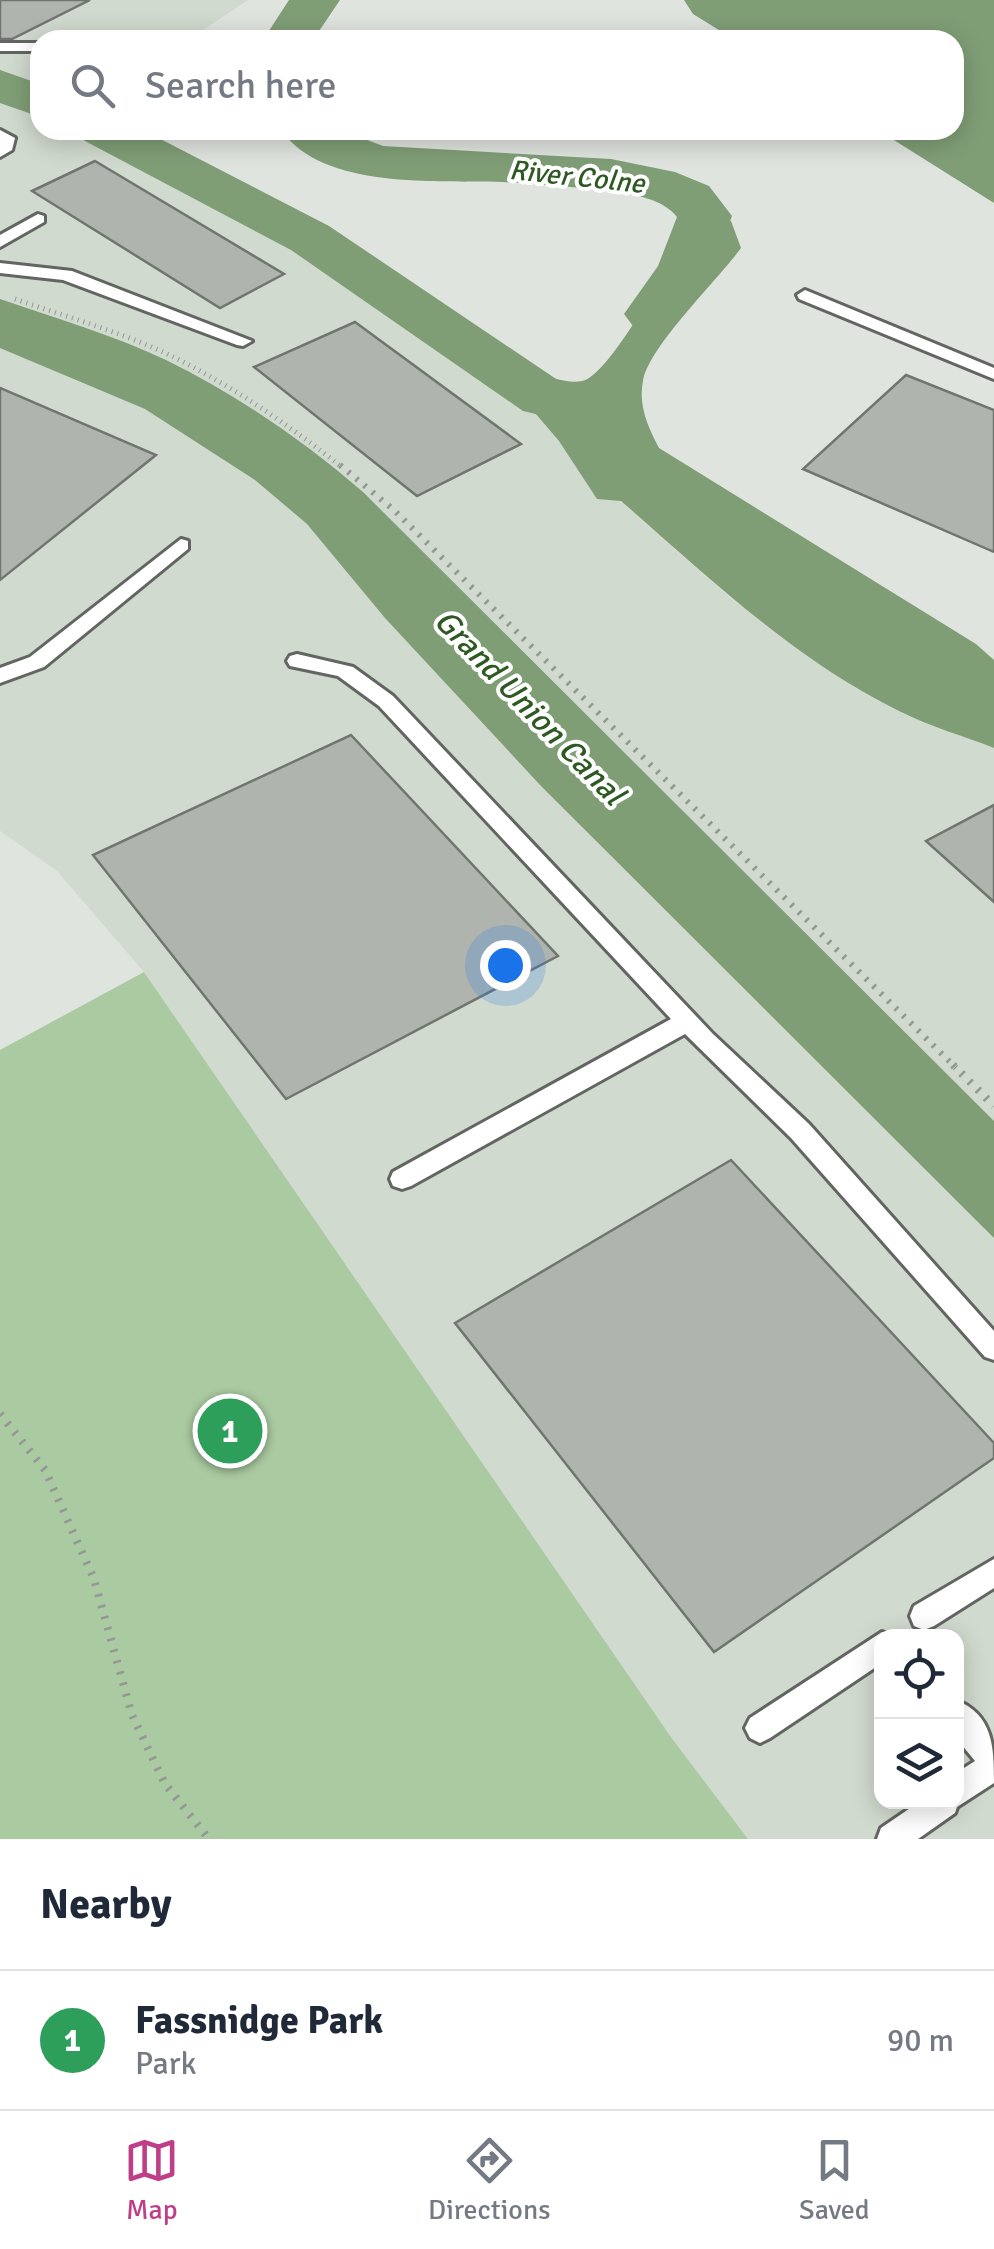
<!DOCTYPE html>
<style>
body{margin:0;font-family:Signika,sans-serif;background:#f2f2f3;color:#1f2937}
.controls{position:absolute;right:30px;bottom:30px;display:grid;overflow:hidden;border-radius:20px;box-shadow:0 5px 25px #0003}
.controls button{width:90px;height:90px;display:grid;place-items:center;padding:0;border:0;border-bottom:2px solid #e0e1e3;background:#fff;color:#1f2937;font:50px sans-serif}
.you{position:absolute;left:505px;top:965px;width:35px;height:35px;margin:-25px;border:8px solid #fff;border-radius:50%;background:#1a73e8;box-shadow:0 0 0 15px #1a73e833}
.badge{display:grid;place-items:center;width:65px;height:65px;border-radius:50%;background:#bf3e88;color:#fff;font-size:32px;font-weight:700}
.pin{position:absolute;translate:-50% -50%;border:5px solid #fff;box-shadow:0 2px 10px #0006}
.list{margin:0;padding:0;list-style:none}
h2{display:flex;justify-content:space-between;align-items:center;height:130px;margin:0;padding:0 40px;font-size:42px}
h2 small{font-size:32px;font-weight:400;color:#747a83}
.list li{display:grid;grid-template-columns:65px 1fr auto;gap:30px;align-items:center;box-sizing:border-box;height:140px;padding:0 40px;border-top:2px solid #e0e1e3}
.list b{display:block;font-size:38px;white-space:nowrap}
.list p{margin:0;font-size:32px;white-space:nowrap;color:#747a83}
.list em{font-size:32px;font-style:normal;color:#747a83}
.icon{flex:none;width:55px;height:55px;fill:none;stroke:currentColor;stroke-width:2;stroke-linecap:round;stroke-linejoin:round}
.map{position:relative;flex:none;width:994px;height:1839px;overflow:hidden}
.search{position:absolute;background:#fff;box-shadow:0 5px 25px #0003;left:30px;right:30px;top:30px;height:110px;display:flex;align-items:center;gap:25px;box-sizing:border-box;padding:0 35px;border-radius:30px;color:#747a83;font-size:38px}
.sheet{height:270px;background:#fff}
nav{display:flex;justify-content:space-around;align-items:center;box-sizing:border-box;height:140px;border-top:2px solid #e0e1e3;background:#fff;font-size:28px;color:#747a83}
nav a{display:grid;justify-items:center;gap:5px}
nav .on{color:#bf3e88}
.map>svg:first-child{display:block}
.built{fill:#d1dacf;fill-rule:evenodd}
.green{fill:#aacaa1}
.water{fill:#7f9e76}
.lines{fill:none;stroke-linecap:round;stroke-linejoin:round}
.river{fill:#7f9e76;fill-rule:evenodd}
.building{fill:#b0b4af;stroke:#717570;stroke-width:2.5}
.service-casing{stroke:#626561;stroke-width:6}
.path-far2{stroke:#949793;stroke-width:5;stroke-dasharray:1 5;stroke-linecap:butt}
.path-far1{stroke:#949793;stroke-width:6;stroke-dasharray:2.5 8;stroke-linecap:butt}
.path{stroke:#949793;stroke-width:8;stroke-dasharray:2.5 9;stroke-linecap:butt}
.service{fill:#fff;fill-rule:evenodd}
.labels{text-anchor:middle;stroke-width:8;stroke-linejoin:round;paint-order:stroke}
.far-water-label{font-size:28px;font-style:italic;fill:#2f5923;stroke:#fff}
.water-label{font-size:32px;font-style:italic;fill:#2f5923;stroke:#fff}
</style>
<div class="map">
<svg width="994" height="1839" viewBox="0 0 994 1839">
<rect width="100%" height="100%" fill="#e0e4df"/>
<path class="built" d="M0 0H248L188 40H40V130H131L140 147 310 238 450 346 517 392 559 441 620 501 733 600 902 713 994 748V1839H748L671 1737 144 972 57 871 0 831ZM882 1636H956V1802H882Z"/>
<path class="green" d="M144 972 671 1737 748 1839H0V1050Z"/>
<path class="water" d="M684 0H994V203L878 130H954V40H735L693 14Z
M731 221 741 248C718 280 649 346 643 381 638 405 648 427 659 448L976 644 994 660V748C964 736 931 727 901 712 796 661 708 577 621 501L597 499 559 441 517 392 450 346 478 334C502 351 550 387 582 381 608 377 666 270 680 244L675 232Z
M0 299C55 318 113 335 166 360 237 395 303 440 363 492L994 1121V1238L541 786 385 618 307 524 255 480 145 409 0 348Z"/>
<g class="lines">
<path class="river" d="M289 0H340L313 40H263Z
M0 70 40 84V117L0 103Z
M77 130H143L329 226 565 385 574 398 565 411 544 416 523 411 291 250 85 141Z
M281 130H341L383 146 611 159 675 172 709 186 732 216C716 259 699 289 673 326L653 331 633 326 624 314 658 266 677 217C662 198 634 195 611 191 575 187 538 184 502 182 437 180 323 190 281 130Z"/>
</g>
<path class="building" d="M0 0H90L12 39H0Z
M95 161 284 274 220 308 32 191Z
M355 322 521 444 417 496 254 367Z
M906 375 994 410V552L803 469Z
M0 388 156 455 0 580Z
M351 735 558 956 286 1099 93 855Z
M994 805V902L926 841Z
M731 1160 994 1443V1458L714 1652 455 1323Z"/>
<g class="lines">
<g class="service-casing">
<path id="service" d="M0 43H40V51H0Z
M0 130 15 138 12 150 0 157Z
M38 214 44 216V222L0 247V235Z
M0 263 72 271 252 341 243 346 237 345 63 280 0 273Z
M805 290 994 368V379L799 299 797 295Z
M181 539 188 541V549L44 667 0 683V668L30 657Z
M297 654 353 667 393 696 713 1034 809 1124 994 1331V1360L985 1357 791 1138 685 1034 411 1186 402 1189 393 1186 390 1179 393 1172 671 1019 379 706 338 676 290 666 287 661 290 656Z
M994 1559V1588L934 1626 924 1630 914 1626 910 1616 914 1606Z
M882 1632 892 1636H882V1663L770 1738 760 1743 750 1738 745 1728 750 1718Z
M956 1700C994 1715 994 1749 994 1783L957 1807 955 1813 918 1839H877L881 1828 919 1802H956V1773L975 1761 956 1738Z"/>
</g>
<path class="path-far2" d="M15 299C64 316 114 330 161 351 227 382 286 423 343 468"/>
<path class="path-far1" d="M340 465 395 511 956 1068"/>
<path class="path" d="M953 1065 994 1106
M0 1414 45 1470 94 1579 132 1715 165 1784 209 1839"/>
<use href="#service" class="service"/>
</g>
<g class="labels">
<g class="far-water-label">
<text transform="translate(577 176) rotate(6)" y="10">River Colne</text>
</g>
<g class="water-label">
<text transform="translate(530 707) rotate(46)" y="11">Grand Union Canal</text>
</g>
</g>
</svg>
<div class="controls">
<button><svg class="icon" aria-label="locate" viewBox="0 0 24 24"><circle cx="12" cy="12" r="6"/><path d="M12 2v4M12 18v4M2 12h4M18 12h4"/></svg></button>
<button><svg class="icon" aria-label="layers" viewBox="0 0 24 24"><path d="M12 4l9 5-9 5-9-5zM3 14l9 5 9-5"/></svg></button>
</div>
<div class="you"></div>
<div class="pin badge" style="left:230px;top:1431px;background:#2e9e5b">1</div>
<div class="search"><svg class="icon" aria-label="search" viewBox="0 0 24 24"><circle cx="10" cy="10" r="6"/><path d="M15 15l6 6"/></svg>Search here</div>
</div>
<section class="sheet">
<h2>Nearby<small></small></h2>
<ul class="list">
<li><span class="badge" style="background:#2e9e5b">1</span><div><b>Fassnidge Park</b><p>Park</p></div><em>90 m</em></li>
</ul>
</section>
<nav>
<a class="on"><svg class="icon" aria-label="map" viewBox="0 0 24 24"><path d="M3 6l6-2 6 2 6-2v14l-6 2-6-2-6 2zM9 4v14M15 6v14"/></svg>Map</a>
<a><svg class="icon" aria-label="directions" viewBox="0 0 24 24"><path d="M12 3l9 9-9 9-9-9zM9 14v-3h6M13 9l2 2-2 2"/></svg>Directions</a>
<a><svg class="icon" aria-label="saved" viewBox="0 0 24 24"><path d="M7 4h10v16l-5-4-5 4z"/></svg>Saved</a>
</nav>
